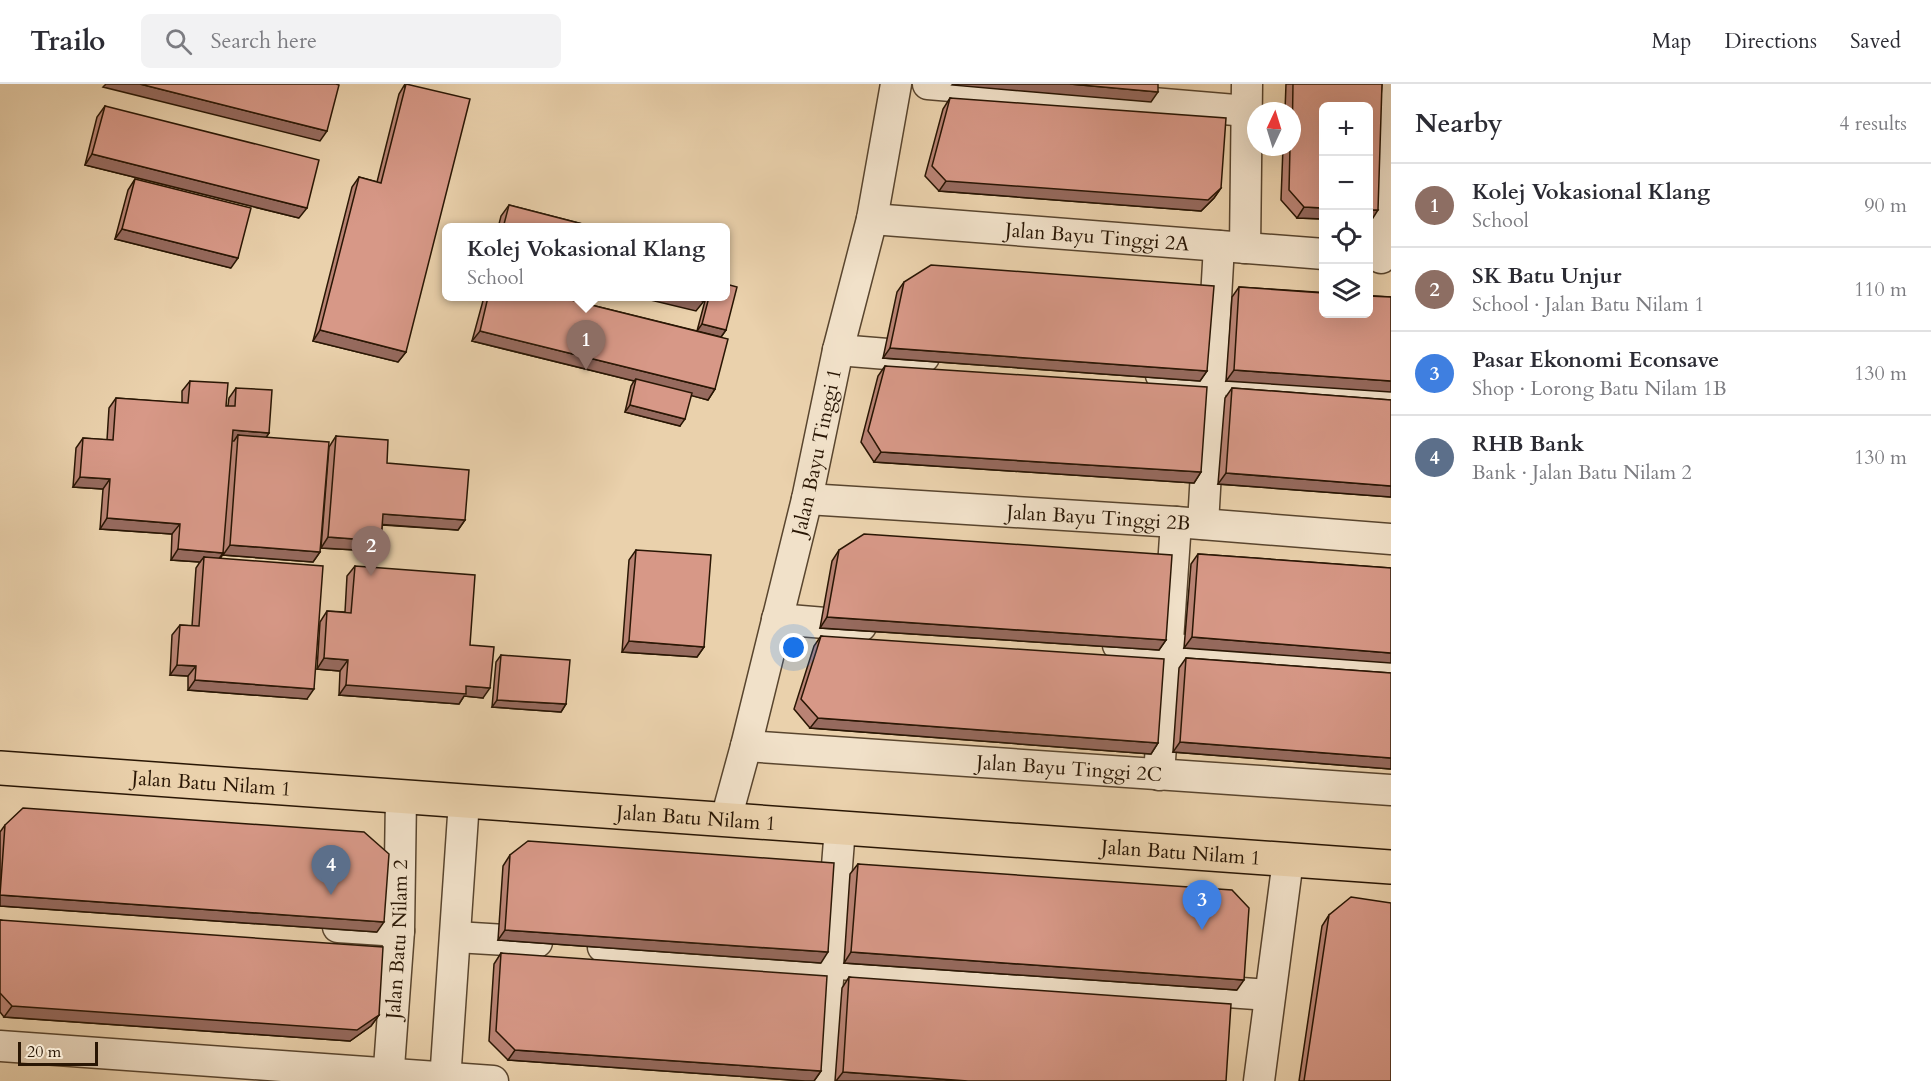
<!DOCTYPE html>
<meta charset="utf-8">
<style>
body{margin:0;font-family:Cardo,serif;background:#f2f2f3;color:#2b2b33}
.controls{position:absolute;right:18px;top:18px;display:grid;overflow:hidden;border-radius:9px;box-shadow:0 6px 24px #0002}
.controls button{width:54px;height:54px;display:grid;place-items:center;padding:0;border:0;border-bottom:2px solid #e1e1e2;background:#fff;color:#2b2b33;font:30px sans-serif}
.compass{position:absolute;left:1247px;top:18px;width:54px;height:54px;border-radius:50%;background:#fff;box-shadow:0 6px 24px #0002;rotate:4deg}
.scale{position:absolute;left:18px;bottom:15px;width:80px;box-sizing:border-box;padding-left:6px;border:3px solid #291604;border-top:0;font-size:16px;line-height:21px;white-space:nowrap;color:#291604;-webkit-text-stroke:4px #f1e1c9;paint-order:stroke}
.you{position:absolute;left:794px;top:564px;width:21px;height:21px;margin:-15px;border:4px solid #fff;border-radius:50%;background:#1a73e8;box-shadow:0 0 0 9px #1a73e833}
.badge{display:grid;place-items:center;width:39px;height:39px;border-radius:50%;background:#8f2418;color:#fff;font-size:20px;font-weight:700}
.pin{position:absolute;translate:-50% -50px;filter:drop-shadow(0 2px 3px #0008)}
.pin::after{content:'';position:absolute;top:32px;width:21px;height:18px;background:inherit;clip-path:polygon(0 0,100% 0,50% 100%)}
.popup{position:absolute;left:442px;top:139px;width:288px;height:78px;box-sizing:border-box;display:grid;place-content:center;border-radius:9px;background:#fff;filter:drop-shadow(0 2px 4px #0005);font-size:20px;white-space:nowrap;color:#7c7c81}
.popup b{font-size:22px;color:#2b2b33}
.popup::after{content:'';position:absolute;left:50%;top:100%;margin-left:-12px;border:12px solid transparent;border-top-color:#fff}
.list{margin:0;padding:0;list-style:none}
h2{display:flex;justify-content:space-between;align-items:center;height:78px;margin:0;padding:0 24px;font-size:26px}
h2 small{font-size:20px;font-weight:400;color:#7c7c81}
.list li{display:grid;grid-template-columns:39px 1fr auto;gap:18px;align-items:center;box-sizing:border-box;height:84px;padding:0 24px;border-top:2px solid #e1e1e2}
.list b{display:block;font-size:22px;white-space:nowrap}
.list p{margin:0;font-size:20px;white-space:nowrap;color:#7c7c81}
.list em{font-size:20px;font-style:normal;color:#7c7c81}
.icon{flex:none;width:33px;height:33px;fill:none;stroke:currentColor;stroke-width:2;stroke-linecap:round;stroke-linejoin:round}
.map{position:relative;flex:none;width:1391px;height:997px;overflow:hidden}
header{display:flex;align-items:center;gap:36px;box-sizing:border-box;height:84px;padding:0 30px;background:#fff;border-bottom:2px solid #e1e1e2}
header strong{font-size:28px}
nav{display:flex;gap:33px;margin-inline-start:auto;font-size:21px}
.search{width:420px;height:54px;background:#f2f2f3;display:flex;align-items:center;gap:15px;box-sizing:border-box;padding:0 21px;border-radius:9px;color:#7c7c81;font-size:22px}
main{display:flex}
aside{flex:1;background:#fff}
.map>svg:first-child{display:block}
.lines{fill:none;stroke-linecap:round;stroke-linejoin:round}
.minor-casing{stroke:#59452e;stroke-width:33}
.major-casing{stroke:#291604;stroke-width:36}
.minor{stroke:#f1e1c9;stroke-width:30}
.major{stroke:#ead1ac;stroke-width:33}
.wall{fill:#b98374;stroke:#291604;stroke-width:1.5}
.shaded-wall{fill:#966a5e;stroke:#291604;stroke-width:1.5}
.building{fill:#d79887;stroke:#291604;stroke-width:1.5}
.labels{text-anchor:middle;stroke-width:5;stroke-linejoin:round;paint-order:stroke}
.street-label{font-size:20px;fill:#291604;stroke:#f1e1c9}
</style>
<header>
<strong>Trailo</strong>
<div class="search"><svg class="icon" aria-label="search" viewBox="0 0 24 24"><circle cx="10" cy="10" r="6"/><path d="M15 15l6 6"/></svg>Search here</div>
<nav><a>Map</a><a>Directions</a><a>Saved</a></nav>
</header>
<main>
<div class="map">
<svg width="1391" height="997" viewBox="0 0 1391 997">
<rect width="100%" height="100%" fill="#ead1ac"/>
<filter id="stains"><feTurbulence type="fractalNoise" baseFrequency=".00333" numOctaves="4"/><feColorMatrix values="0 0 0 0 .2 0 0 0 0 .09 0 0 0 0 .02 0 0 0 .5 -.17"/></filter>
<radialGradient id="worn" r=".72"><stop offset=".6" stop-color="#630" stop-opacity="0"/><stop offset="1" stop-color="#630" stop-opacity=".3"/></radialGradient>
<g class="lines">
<g class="minor-casing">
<g id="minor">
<path d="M928 0 1247 27"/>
<path id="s1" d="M872 135 1324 170"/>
<path d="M1245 164 1247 0"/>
<path d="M1381 174V0"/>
<path d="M838 266 924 273"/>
<path d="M1161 291 1391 308"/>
<path id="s2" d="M807 415 1176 438 1391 455"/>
<path d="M1203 440 1219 162"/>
<path d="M777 535 861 542"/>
<path d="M1118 561 1391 581"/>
<path id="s3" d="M746 662 1391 706"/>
<path d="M1159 691 1176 438"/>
<path id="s4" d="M726 735 746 662 807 415 838 266 872 135 896 0"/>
<path d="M338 843 399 847"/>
<path d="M456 853 537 858"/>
<path d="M603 863 1269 911"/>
<path d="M0 962 493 997"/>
<path id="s5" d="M388 997 399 847 401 713"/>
<path d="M445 997 464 717"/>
<path d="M820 997 840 744"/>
<path d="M1259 997 1288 776"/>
</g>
</g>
<g class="major-casing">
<g id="major">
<path id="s6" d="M0 684 1391 783"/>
</g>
</g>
<use href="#minor" class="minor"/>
<use href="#major" class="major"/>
</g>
<path class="wall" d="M405 0 406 268 398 278 313 257 352 103 359 93 377 98 399 10Z
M1286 0H1382L1371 137H1368V22L1323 135 1297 134 1281 116 1283 63H1292V27H1285Z
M950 14 1221 104 1214 114 1201 127 939 107 925 92 943 25Z
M105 22 299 134 85 81 97 33Z
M135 95 231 184 115 155 128 106Z
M509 121 598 144H498L501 132Z
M904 198 1207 287 1200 297 883 274 897 208Z
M1239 203 1391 213 1226 297 1232 213Z
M484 213H559L697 247 706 213H726V246L721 253 715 305 708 316 691 311 680 342 625 328 631 302 634 297 472 257Z
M885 282 1201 388 1194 399 874 378 861 358 878 292Z
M190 297 226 322H228L229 314 236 304 269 349 266 353 320 468 313 478 223 471V470L220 475 307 615 188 606V592L170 591 172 551 180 541 192 542 196 484 200 478 171 476 172 450 100 445 103 405 73 403 76 364 83 354 107 356 109 324 116 314 182 319V307Z
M1232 304 1391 316V413L1218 400 1225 314Z
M336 352 465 436 458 446 382 441 381 457 374 467 321 464 329 363Z
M636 466 704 563 697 573 622 568 629 476Z
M839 466 1166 556 1159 566 820 544 832 477Z
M1198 470 1391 484 1184 564 1191 480Z
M355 482 470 561 483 614 464 612 459 620 339 611 340 587 317 585 320 538 327 527 345 528 347 492Z
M821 552 1158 659 1151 670 810 644 794 625 814 562Z
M501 571 566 620 561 628 492 623 496 578Z
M1186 574 1391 589V685L1173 668 1179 584Z
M5 741 377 848 0 822V748Z
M510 771 821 879 498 856 503 782Z
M858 780 1237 906 844 879 850 790Z
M1329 831 1391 997H1299L1322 842Z
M0 836 379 931 371 942 350 957 4 933 0 928Z
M501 869 821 987 814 997H805L508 976 489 957 494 880Z
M849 893 1226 997H835L842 904Z"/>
<path class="shaded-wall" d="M106 0H140L327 47 320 57 103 3Z
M953 0H1070L1158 8 1151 18 952 1Z
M92 70 307 124 299 134 85 81Z
M946 97 1221 104 1214 114 1201 127 939 107Z
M1304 123 1323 124V135L1297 134Z
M1368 126H1378L1371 137H1368Z
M122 145 238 174 231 184 115 155Z
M638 213H687L704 217 696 227Z
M702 240 726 246 721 253 697 247Z
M320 246 406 268 398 278 313 257Z
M480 247 715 305 708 316 635 297 636 295 634 297 472 257Z
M890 264 1207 287 1200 297 883 274Z
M1234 286 1391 297V308L1226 297Z
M630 321 685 335 680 342 625 328Z
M233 346 269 349 262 360 238 351 234 357H226Z
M881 368 1201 388 1194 399 874 378Z
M1226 389 1391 402V413L1218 400Z
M80 393 110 395 103 405 73 403Z
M383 430 465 436 458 446 376 440Z
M107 434 180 440 172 450 100 445Z
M328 453 381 457 374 467 321 464Z
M230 461 320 468 313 478 223 471Z
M178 465 223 469 216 479 204 473 200 478 171 476Z
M827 533 1166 556 1159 566 820 544Z
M1192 553 1391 569V579L1184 564Z
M629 557 704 563 697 573 622 568Z
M324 574 348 576 340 587 317 585Z
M177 581 196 582 188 592 170 591Z
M195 596 314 605 307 615 188 606Z
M346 601 466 602 490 604 483 614 464 612 459 620 339 611Z
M497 616 566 620 561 628 492 623Z
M818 634 1158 659 1151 670 810 644Z
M1180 658 1391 674V685L1173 668Z
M0 811 384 838 377 848 0 822Z
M505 846 828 868 821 879 498 856Z
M851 868 1244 896 1237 906 844 879Z
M12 922 379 931 371 942 350 957 4 933Z
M515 966 821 987 814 997H805L508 976Z
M843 988 968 997H836Z"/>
<path class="building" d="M140 0H336L339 1 327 47Z
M406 0 470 15 406 268 320 246 359 93 381 99Z
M1070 0H1158V8Z
M1293 0H1382L1378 126H1368V22H1323V124L1304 123 1289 106 1290 63H1292Z
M950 14 1226 34 1221 104 1208 116 946 97 932 82Z
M105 22 319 76 307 124 92 70Z
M135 95 251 124 238 174 122 145Z
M509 121 598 144H503Z
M931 181 1214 202 1207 287 890 264 904 198Z
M726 200 737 203 726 246 702 240 709 213H726Z
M1239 203 1323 209V230H1368V212L1391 213V297L1234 286Z
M488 213H559L728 255 715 305 480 247Z
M687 213H705L704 217Z
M885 282 1207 303 1201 388 881 368 868 347Z
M636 295 692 309 685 335 630 321Z
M190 297 228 299 226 322H235L236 304 272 306 269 349 233 346 223 469 178 465 180 440 107 434 110 395 80 393 83 354 113 356 116 314 188 319Z
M1232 304 1391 316V402L1226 389Z
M238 351 329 358 320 468 230 461Z
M336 352 388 356 387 379 469 386 465 436 383 430 381 457 328 453Z
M864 450 1172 471 1166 556 827 533 839 466Z
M636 466 711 471 704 563 629 557Z
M1198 470 1391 484V569L1192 553Z
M204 473 323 482 314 605 195 596 196 582 177 581 180 541 199 542Z
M355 482 475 491 470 561 494 563 490 604 466 602V610L346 601 348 576 324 574 327 527 351 529Z
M821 552 1164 575 1158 659 818 634 801 615Z
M501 571 570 576 566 620 497 616Z
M1186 574 1391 589V674L1180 658Z
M23 724 364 748 389 770 384 838 0 811 5 741Z
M528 757 834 779 828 868 505 846 510 771Z
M858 780 1232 806 1249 824 1244 896 851 868Z
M1351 813 1391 819V997H1304L1329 831Z
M0 836 383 863 379 931 357 946 12 922 0 909Z
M501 869 827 892 821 987 515 966 496 947Z
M849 893 1231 920 1226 997H968L843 988Z"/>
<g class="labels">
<g class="street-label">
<text dy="7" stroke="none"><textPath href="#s1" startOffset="226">Jalan Bayu Tinggi 2A</textPath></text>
<text dy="7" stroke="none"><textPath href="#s4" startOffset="378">Jalan Bayu Tinggi 1</textPath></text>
<text dy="7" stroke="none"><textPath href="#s2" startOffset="292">Jalan Bayu Tinggi 2B</textPath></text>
<text dy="7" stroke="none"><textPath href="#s3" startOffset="324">Jalan Bayu Tinggi 2C</textPath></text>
<text dy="7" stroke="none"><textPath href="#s6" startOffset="212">Jalan Batu Nilam 1</textPath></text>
<text dy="7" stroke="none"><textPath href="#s6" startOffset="698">Jalan Batu Nilam 1</textPath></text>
<text dy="7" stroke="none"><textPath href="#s6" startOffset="1184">Jalan Batu Nilam 1</textPath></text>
<text dy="7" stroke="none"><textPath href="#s5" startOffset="142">Jalan Batu Nilam 2</textPath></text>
</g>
</g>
<rect width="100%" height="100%" filter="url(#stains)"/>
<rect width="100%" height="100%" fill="url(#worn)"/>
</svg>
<div class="controls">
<button>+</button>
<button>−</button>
<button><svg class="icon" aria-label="locate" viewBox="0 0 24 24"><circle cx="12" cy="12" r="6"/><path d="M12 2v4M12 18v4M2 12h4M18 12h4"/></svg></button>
<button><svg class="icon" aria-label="layers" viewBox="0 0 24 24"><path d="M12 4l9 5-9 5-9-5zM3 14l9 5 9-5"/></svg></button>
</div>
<svg class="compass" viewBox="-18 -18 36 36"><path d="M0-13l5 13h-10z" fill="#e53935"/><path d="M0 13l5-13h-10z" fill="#7c7c81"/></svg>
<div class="scale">20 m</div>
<div class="you"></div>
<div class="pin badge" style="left:586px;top:286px;background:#8d6e63">1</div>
<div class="popup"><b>Kolej Vokasional Klang</b>School</div>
<div class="pin badge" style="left:371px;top:492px;background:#8d6e63">2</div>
<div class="pin badge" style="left:1202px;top:846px;background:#3f7fe0">3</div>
<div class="pin badge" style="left:331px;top:811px;background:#5c6f8a">4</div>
</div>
<aside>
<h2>Nearby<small>4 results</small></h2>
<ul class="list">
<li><span class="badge" style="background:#8d6e63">1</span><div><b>Kolej Vokasional Klang</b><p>School</p></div><em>90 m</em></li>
<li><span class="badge" style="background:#8d6e63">2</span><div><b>SK Batu Unjur</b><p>School · Jalan Batu Nilam 1</p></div><em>110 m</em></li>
<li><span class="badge" style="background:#3f7fe0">3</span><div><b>Pasar Ekonomi Econsave</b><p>Shop · Lorong Batu Nilam 1B</p></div><em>130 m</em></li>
<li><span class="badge" style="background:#5c6f8a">4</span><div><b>RHB Bank</b><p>Bank · Jalan Batu Nilam 2</p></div><em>130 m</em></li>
</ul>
</aside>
</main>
